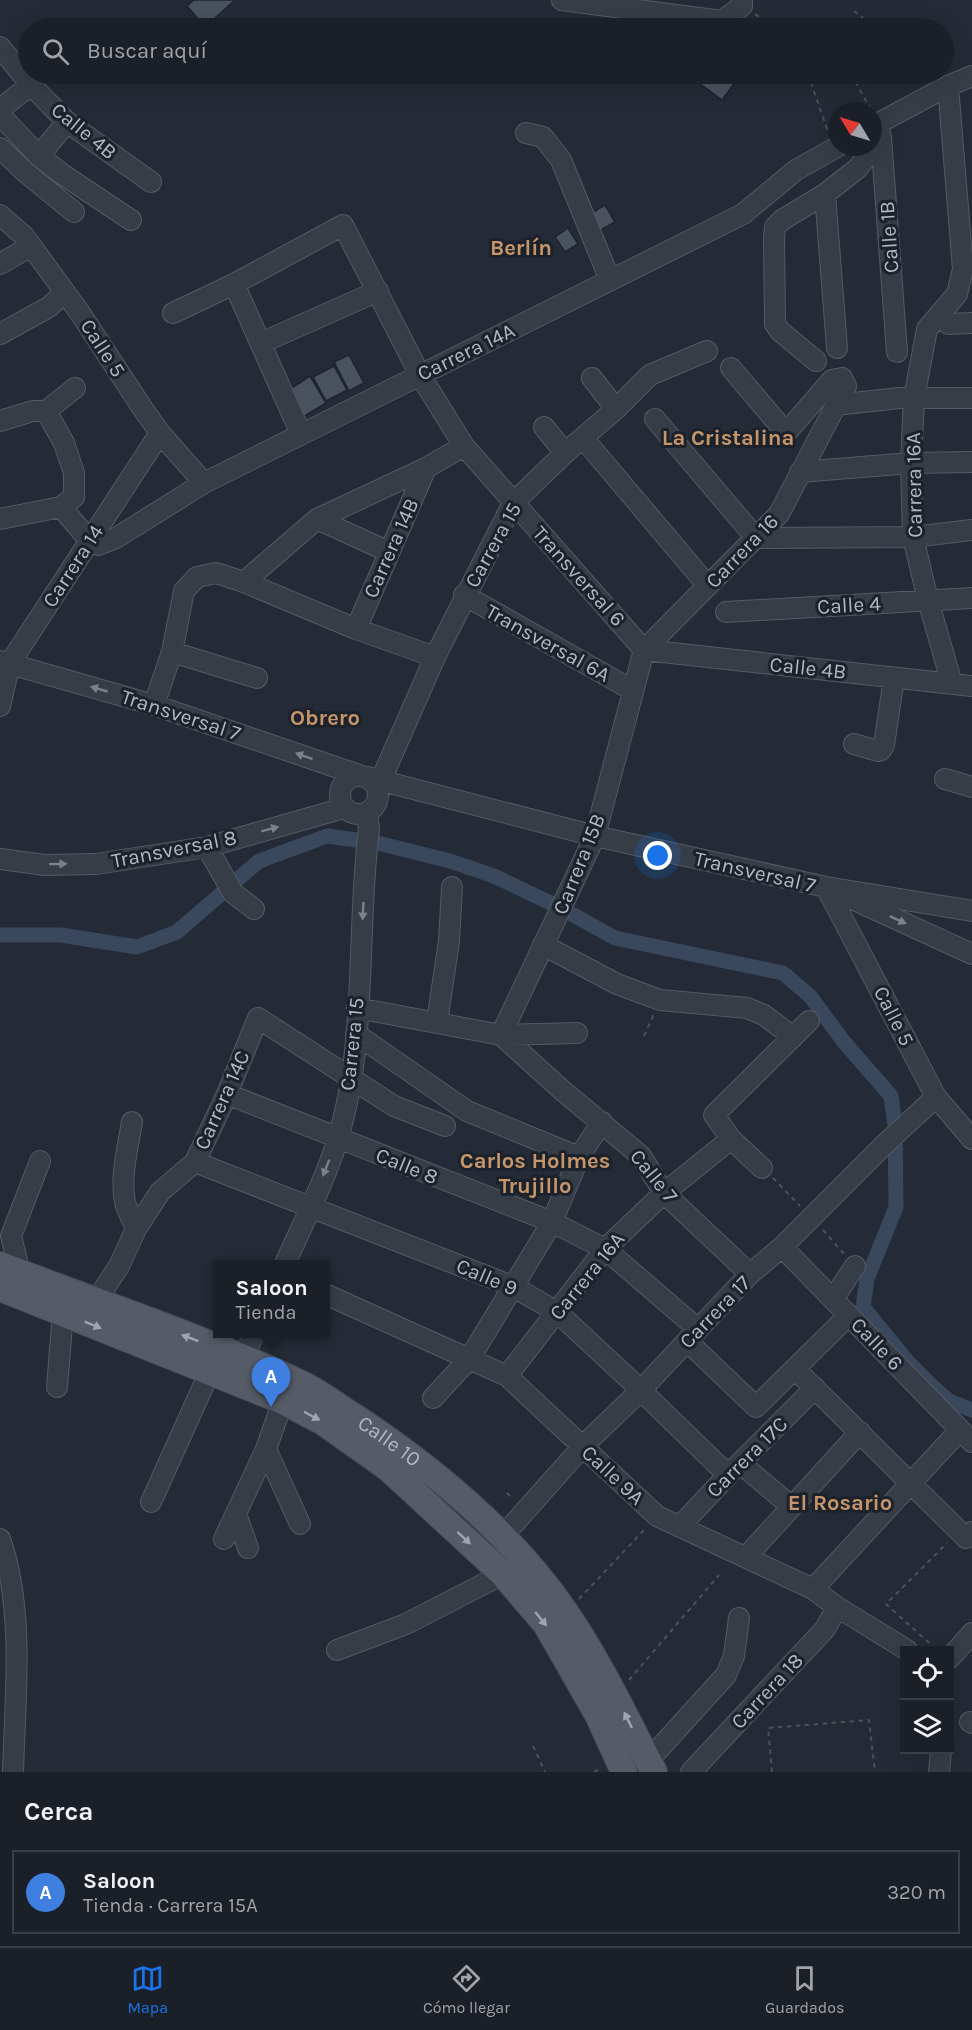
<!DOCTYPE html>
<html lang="es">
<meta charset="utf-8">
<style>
body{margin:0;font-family:Karla,sans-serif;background:#242830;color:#f1f3f6}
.controls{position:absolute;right:18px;bottom:18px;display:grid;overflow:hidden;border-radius:0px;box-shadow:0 6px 24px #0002}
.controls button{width:54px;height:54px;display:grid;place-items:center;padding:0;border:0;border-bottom:2px solid #393e45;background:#1b2028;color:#f1f3f6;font:30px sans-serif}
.compass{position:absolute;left:828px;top:102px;width:54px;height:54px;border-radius:50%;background:#1b2028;box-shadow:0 6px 24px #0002;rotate:308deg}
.you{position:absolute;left:658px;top:856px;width:21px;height:21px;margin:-15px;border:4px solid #fff;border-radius:50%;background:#1a73e8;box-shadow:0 0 0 9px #1a73e833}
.badge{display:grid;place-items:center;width:39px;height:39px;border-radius:50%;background:#1a73e8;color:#fff;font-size:20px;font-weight:700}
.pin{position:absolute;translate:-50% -50px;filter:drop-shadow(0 2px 3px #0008)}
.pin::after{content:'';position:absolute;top:32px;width:21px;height:18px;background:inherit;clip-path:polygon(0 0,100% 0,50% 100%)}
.popup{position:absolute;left:213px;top:1260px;width:117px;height:78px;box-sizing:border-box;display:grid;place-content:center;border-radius:0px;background:#1b2028;filter:drop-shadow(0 2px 4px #0005);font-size:20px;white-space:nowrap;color:#a0a3a8}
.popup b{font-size:22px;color:#f1f3f6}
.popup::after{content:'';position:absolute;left:50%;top:100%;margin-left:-12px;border:12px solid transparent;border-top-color:#1b2028}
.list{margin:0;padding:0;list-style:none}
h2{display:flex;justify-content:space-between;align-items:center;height:78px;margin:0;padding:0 24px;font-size:26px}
h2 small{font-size:20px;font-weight:400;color:#a0a3a8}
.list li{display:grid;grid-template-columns:39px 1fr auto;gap:18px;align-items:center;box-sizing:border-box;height:84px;margin:0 12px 12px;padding:0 12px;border:2px solid #393e45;border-radius:0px}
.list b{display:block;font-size:22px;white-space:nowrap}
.list p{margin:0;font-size:20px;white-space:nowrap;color:#a0a3a8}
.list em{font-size:20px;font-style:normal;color:#a0a3a8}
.icon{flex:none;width:33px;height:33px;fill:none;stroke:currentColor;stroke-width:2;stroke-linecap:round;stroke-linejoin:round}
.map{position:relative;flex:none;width:972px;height:1772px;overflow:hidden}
.search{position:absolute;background:#1b2028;box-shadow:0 6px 24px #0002;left:18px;right:18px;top:18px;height:66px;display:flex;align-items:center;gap:15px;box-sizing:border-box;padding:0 21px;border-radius:33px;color:#a0a3a8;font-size:22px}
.sheet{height:174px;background:#1b2028}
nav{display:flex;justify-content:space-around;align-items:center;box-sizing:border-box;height:84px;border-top:2px solid #393e45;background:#1b2028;font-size:16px;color:#a0a3a8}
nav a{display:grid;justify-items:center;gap:3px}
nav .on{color:#1a73e8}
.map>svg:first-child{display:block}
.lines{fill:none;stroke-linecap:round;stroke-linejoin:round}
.canal{stroke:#3a485d;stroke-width:15}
.building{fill:#4a525f;stroke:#1e242d;stroke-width:1.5}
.minor-casing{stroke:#555a64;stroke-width:22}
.major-casing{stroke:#404650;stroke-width:28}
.path{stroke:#475558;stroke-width:2;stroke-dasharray:4.5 4.5;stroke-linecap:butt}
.minor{stroke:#373d47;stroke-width:20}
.major{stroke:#555c67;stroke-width:26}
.oneway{fill:#7b808b}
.oneway2{fill:#9fa5b1}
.labels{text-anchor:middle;stroke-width:6;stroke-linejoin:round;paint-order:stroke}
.street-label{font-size:21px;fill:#b2b7c3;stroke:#1c222b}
.neighbourhood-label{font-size:22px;font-weight:bold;fill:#c6956a;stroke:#1c222b}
</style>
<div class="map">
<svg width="972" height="1772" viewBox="0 0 972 1772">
<rect width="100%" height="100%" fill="#242b36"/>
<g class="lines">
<path class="canal" d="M0 935H61L137 947 177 932 259 861 327 836 378 843 450 861 494 876 561 908 615 938 783 973 810 996 844 1042 891 1096 895 1125 896 1207 867 1279 863 1307 908 1362 931 1385 949 1401 972 1410"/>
</g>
<path class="building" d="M194 0H235L205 27 187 6Z
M700 74H719L734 84 722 100 695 80Z
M605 205 615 222 599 231 590 214Z
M568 228 578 244 565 252 555 237Z
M349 355 364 383 349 391 334 362Z
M334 366 347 390 326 401 313 377Z
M310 376 326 403 303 417 287 391Z"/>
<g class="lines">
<g class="minor-casing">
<path id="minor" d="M562 0 722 21 742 6V0
M0 47 31 85 67 122 151 182
M948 86 963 269 957 294 927 329 914 398 911 463 913 537 928 600 952 684
M0 109 31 85
M0 115 39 156 62 174 131 220
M878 123 881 137 897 352
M873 126 948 86 972 76
M526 133 543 137 561 160 610 280
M0 148 25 172 74 212
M39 156 67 122
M825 194 837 348
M0 215 24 236 80 313 143 409 160 433 204 483
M0 264 31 246
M234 284 301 434
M173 313 234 284 343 225 420 375 464 446 644 650
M948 324 972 323
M0 334 49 307 64 293
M261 343 378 291
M816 361 780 331 775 324 774 238 775 227 782 220 825 194 858 168 881 137
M731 368 786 433 832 380 842 378 846 386 779 514 644 650 595 836 501 1035 563 1091 641 1156 664 1193 750 1274
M592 378 616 409
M835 405 900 398H972
M655 419 756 538
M0 421 33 411H46L75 388
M544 427 565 453
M583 438 708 586
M800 472 911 463 972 462
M61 507 90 541 98 545 116 538 204 483 743 214 796 170 837 147
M0 519 61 507 74 497V473L64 443 46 411
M317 519 389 552
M756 538 913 537 972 530
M244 582 317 519 426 468 464 446
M464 595 632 690
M726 612 972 598
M356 629 426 468
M644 650 972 686
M172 652 257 678
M0 661 154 705 359 775
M154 705 172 652 184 591 197 577 216 573 244 582 356 629 435 657
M0 706 10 663 160 433
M854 744 878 751 881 750 884 745 894 678
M340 795a19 19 0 1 1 38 0a19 19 0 1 1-38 0Z
M367 777 595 836 826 887 972 911
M945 779 972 787
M381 780 435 657 513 503 565 453 616 409 650 375 707 351
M207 847 233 893 254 909
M0 859 45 865 96 864 207 847 344 808
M826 887 936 1097 972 1139
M850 898 972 954
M543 945 617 984 660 1000 747 1008 764 1015 793 1037
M357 1008 501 1035 577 1033
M437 1022 449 941 452 887
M356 1034 467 1111 579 1157
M227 1094 552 1222 605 1249 698 1329
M132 1122C128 1147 120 1176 125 1202 127 1211 133 1220 136 1229
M195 1162 512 1286 557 1312 627 1377 728 1475
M762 1168 731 1139 714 1115 809 1021
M782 1247 972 1442
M285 1264C302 1225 326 1179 338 1138 368 1039 356 931 369 829L367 813
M20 1273 11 1236 40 1161
M325 1294 507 1376 657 1516 813 1589 837 1607 907 1650
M833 1299 855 1266
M96 1301 119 1266 136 1229 160 1192 195 1162 227 1094 258 1018 394 1106 445 1126
M687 1341 756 1407 849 1315
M243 1358 254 1334
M795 1369 966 1538 972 1532
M507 1376 605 1249 664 1193 731 1139
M57 1387 63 1313
M433 1398 470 1358 552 1222 579 1157 602 1122
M266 1449 300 1524
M740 1463 792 1507
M151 1502 210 1371
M236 1514 248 1548
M681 1525 728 1475 815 1388
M503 1536 583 1446 641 1390 750 1274 782 1247 885 1144 936 1097
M0 1539C25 1609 15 1699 13 1772
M224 1539 266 1449 283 1401
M746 1557 860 1432
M813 1589 960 1430
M337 1650 406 1624 503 1574
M950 1658 972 1633
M970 1722 972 1723
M648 1761 726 1675 734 1656 739 1618
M691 1772 825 1629 837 1607
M939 1772 941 1750"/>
</g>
<g class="major-casing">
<g id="major">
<path id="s1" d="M0 1265C101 1304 206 1338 304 1385 323 1395 340 1408 358 1419 436 1471 513 1535 566 1613 600 1663 626 1718 654 1772"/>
<path d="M0 1288 283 1401 323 1422 388 1468 503 1574 546 1624 598 1715 624 1772"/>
</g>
</g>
<path class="path" d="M854 11 876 28
M755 14 775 28
M814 21 821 28
M808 74 828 132
M851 74 870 108
M644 1036 654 1014
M773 1178 800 1206
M823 1230 845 1255
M507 1493 513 1499
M579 1599 645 1529
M936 1649 886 1604 947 1543
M629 1680 719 1575
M533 1746 545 1772
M594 1772 602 1768
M772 1772 768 1728 869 1720 875 1772"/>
<use href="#minor" class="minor"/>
<use href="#major" class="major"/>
</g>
<defs><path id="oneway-solid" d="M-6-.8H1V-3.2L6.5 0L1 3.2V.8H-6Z" transform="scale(1.5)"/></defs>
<g class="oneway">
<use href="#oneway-solid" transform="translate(99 689) rotate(-164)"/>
<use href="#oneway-solid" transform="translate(304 756) rotate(-161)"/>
<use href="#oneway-solid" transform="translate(270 829) rotate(-15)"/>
<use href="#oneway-solid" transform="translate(58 864) rotate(-1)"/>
<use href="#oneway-solid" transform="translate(363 911) rotate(93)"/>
<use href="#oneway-solid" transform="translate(898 920) rotate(25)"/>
<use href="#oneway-solid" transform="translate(326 1168) rotate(112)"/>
</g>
<g class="oneway2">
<use href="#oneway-solid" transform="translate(93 1325) rotate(22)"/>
<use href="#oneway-solid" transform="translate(190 1338) rotate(-159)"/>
<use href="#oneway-solid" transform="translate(312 1416) rotate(28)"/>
<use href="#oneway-solid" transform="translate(464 1538) rotate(43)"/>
<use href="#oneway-solid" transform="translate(541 1619) rotate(51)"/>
<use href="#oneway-solid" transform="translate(628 1720) rotate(-116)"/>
</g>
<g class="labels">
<g class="street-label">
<text transform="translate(84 131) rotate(39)" y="7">Calle 4B</text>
<text transform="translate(889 237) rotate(-94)" y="7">Calle 1B</text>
<text transform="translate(103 348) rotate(57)" y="7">Calle 5</text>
<text transform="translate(466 352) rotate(-26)" y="7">Carrera 14A</text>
<text transform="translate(914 485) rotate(-91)" y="7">Carrera 16A</text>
<text transform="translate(493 545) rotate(-61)" y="7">Carrera 15</text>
<text transform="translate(391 548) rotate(-66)" y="7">Carrera 14B</text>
<text transform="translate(742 551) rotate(-46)" y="7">Carrera 16</text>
<text transform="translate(73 566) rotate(-57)" y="7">Carrera 14</text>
<text transform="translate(579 576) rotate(48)" y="7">Transversal 6</text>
<text transform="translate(849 605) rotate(-3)" y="7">Calle 4</text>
<text transform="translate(548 643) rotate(29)" y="7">Transversal 6A</text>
<text transform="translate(808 668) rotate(6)" y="7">Calle 4B</text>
<text transform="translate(181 715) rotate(18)" y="7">Transversal 7</text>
<text transform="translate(174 849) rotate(-11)" y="7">Transversal 8</text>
<text transform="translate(579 864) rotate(-68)" y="7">Carrera 15B</text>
<text transform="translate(755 872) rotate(13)" y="7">Transversal 7</text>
<text transform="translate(894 1016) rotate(63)" y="7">Calle 5</text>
<text transform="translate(352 1044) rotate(-84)" y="7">Carrera 15</text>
<text transform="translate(222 1100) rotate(-66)" y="7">Carrera 14C</text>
<text transform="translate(407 1166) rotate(22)" y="7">Calle 8</text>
<text transform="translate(654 1176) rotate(51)" y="7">Calle 7</text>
<text transform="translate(587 1276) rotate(-51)" y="7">Carrera 16A</text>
<text transform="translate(487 1277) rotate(23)" y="7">Calle 9</text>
<text transform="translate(715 1312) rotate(-46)" y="7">Carrera 17</text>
<text transform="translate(877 1344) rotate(46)" y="7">Calle 6</text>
<text dy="7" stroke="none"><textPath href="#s1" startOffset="429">Calle 10</textPath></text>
<text transform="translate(747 1457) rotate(-45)" y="7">Carrera 17C</text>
<text transform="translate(613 1475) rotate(43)" y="7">Calle 9A</text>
<text transform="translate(767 1691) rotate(-47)" y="7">Carrera 18</text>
</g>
<g class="neighbourhood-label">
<text x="521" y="255">Berlín</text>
<text x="728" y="445">La Cristalina</text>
<text x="325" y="725">Obrero</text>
<text x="535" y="1168">Carlos Holmes<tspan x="535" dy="25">Trujillo</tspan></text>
<text x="840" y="1510">El Rosario</text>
</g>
</g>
</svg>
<div class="controls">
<button><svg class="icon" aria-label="locate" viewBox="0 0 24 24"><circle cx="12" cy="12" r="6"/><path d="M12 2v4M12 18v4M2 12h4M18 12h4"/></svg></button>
<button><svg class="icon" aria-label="layers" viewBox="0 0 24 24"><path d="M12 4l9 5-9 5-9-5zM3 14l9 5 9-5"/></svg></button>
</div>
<svg class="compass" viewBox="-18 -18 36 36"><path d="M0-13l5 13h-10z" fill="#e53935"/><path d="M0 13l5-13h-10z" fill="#a0a3a8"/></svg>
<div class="you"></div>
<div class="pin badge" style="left:271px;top:1407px;background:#3f7fe0">A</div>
<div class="popup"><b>Saloon</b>Tienda</div>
<div class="search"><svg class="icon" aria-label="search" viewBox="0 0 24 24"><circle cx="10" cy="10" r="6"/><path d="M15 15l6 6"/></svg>Buscar aquí</div>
</div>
<section class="sheet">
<h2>Cerca<small></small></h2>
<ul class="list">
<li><span class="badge" style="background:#3f7fe0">A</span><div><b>Saloon</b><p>Tienda · Carrera 15A</p></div><em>320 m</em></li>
</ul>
</section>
<nav>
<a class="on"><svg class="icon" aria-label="map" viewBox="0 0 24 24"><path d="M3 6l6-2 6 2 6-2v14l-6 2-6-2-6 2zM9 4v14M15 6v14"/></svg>Mapa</a>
<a><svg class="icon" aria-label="directions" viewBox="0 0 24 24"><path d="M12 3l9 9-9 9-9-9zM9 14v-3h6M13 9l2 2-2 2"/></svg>Cómo llegar</a>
<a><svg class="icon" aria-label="saved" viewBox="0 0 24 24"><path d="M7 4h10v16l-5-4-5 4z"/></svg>Guardados</a>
</nav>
